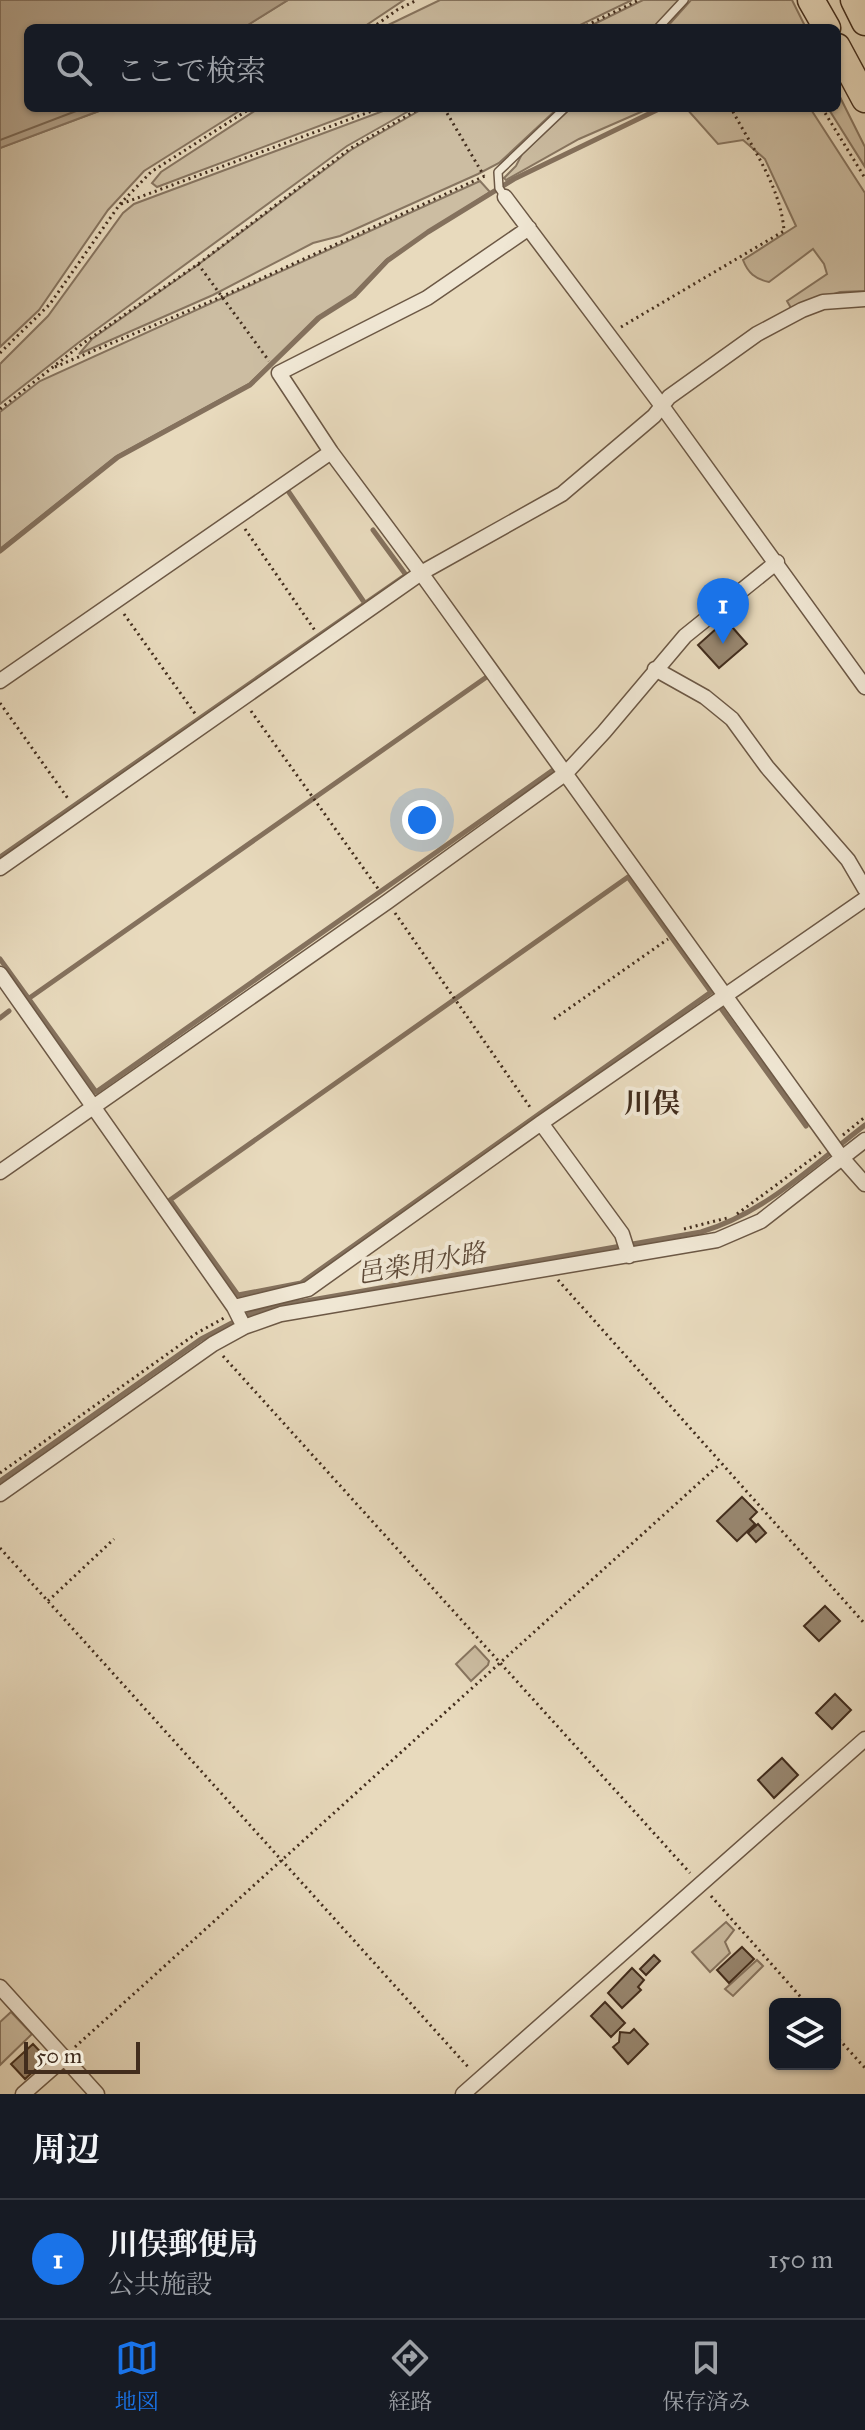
<!DOCTYPE html>
<html lang="ja">
<meta charset="utf-8">
<style>
body{margin:0;font-family:"IM FELL Great Primer","Noto Serif JP",serif;background:#20242c;color:#f1f3f6}
.controls{position:absolute;right:24px;bottom:24px;display:grid;overflow:hidden;border-radius:12px;box-shadow:0 2px 6px #0004}
.controls button{width:72px;height:72px;display:grid;place-items:center;padding:0;border:0;border-bottom:2px solid #363941;background:#171b24;color:#f1f3f6;font:40px sans-serif}
.scale{position:absolute;left:24px;bottom:20px;width:116px;box-sizing:border-box;padding-left:8px;border:4px solid #422d1d;border-top:0;font-size:22px;line-height:28px;white-space:nowrap;color:#422d1d;-webkit-text-stroke:6px #f0e7d4;paint-order:stroke}
.you{position:absolute;left:422px;top:820px;width:28px;height:28px;margin:-20px;border:6px solid #fff;border-radius:50%;background:#1a73e8;box-shadow:0 0 0 12px #1a73e833}
.badge{display:grid;place-items:center;width:52px;height:52px;border-radius:50%;background:#1a73e8;color:#fff;font-size:26px;font-weight:700}
.pin{position:absolute;translate:-50% -66px;filter:drop-shadow(0 2px 4px #0008)}
.pin::after{content:'';position:absolute;top:42px;width:28px;height:24px;background:inherit;clip-path:polygon(0 0,100% 0,50% 100%)}
.list{margin:0;padding:0;list-style:none}
h2{display:flex;justify-content:space-between;align-items:center;height:104px;margin:0;padding:0 32px;font-size:34px}
h2 small{font-size:26px;font-weight:400;color:#9ea1a6}
.list li{display:grid;grid-template-columns:52px 1fr auto;gap:24px;align-items:center;box-sizing:border-box;height:120px;padding:0 32px;border-top:2px solid #363941}
.list b{display:block;font-size:30px;white-space:nowrap}
.list p{margin:0;font-size:26px;white-space:nowrap;color:#9ea1a6}
.list em{font-size:26px;font-style:normal;color:#9ea1a6}
.icon{flex:none;width:44px;height:44px;fill:none;stroke:currentColor;stroke-width:2;stroke-linecap:round;stroke-linejoin:round}
.map{position:relative;flex:none;width:865px;height:2094px;overflow:hidden}
.search{position:absolute;background:#171b24;box-shadow:0 2px 6px #0004;left:24px;right:24px;top:24px;height:88px;display:flex;align-items:center;gap:20px;box-sizing:border-box;padding:0 28px;border-radius:12px;color:#9ea1a6;font-size:30px}
.sheet{height:224px;background:#171b24}
nav{display:flex;justify-content:space-around;align-items:center;box-sizing:border-box;height:112px;border-top:2px solid #363941;background:#171b24;font-size:22px;color:#9ea1a6}
nav a{display:grid;justify-items:center;gap:4px}
nav .on{color:#1a73e8}
.map>svg:first-child{display:block}
.green{fill:#ccbda2;stroke:#877560;stroke-width:2}
.water{fill:#b09f87;stroke:#84715d;stroke-width:2}
.lines{fill:none;stroke-linecap:round;stroke-linejoin:round}
.shore{stroke:#796652;stroke-width:2}
.stream{stroke:#84715d;stroke-width:5}
.building{fill:#988770;stroke:#422d1d;stroke-width:2}
.lane-casing{stroke:#6c5845;stroke-width:10}
.street-casing{stroke:#6c5845;stroke-width:17}
.highway-casing{stroke:#422d1d;stroke-width:29}
.path{stroke:#422d1d;stroke-width:3;stroke-dasharray:2 4;stroke-linecap:butt}
.lane{stroke:#f0e7d4;stroke-width:7}
.street{stroke:#f0e7d4;stroke-width:14}
.highway{stroke:#e8dabd;stroke-width:26}
.labels{text-anchor:middle;stroke-width:8;stroke-linejoin:round;paint-order:stroke}
.water-label{font-size:26px;font-style:italic;fill:#5e4a38;stroke:#f0e7d4}
.quarter-label{font-size:28px;font-weight:bold;fill:#422d1d;stroke:#f0e7d4}
</style>
<div class="map">
<svg width="865" height="2094" viewBox="0 0 865 2094">
<rect width="100%" height="100%" fill="#e8dabd"/>
<filter id="stains"><feTurbulence type="fractalNoise" baseFrequency=".0025" numOctaves="4"/><feColorMatrix values="0 0 0 0 .2 0 0 0 0 .09 0 0 0 0 .02 0 0 0 .5 -.17"/></filter>
<radialGradient id="worn" r=".72"><stop offset=".6" stop-color="#630" stop-opacity="0"/><stop offset="1" stop-color="#630" stop-opacity=".3"/></radialGradient>
<path class="green" d="M288 0H404L362 28H243Z
M440 0H632L574 28H382Z
M643 0H681L654 28H586Z
M691 0H792L806 28H666Z
M837 91 865 147V167L828 108H837Z
M107 108H244L144 171 108 210 39 310 0 347V148Z
M259 108H367L157 187 152 183 161 172Z
M391 108H414L347 146 78 343 0 404V364L48 316 123 213 134 204Z
M424 108H558L499 163 478 174 340 236 313 243 213 295 79 354 92 339 195 267 351 150Z
M571 108H650L579 139 506 180 504 178 516 166 522 154Z
M686 108H810L865 193V291L840 292 791 308 787 301 827 274 824 264 813 249 769 282C755 279 748 273 743 260L796 226 765 159 743 140 718 144Z
M480 181 490 192 387 259 353 294 317 317 249 384 115 457 0 549V412L40 381Z
M475 1646 489 1661 488 1665 471 1681 456 1664Z
M726 1922 734 1930 725 1942 730 1953 710 1972 692 1952Z
M757 1960 763 1966 733 1996 725 1989Z
M11 2012 32 2034 0 2065V2022Z"/>
<path class="water" d="M0 0H288L243 28H28V108H107L0 148Z"/>
<g class="lines">
<path class="shore" d="M0 140 84 108"/>
<path class="stream" d="M284 485 364 602
M0 551 118 457 250 385 319 318 354 296 387 261 428 232 514 179 661 108
M0 857 406 575 373 530
M628 877 711 992 301 1283 238 1295 170 1200Z
M0 959 96 1092 553 770
M28 999 488 676
M720 1007 806 1126
M0 1018 9 1011
M0 1481 201 1339 249 1314 277 1306 701 1232C765 1213 813 1165 865 1125"/>
</g>
<path class="building" d="M726 620 747 644 719 668 698 645Z
M742 1497 757 1512 750 1519 755 1524 737 1541 717 1521Z
M758 1524 766 1533 756 1542 748 1533Z
M825 1606 840 1621 819 1641 804 1626Z
M835 1694 851 1710 832 1729 816 1713Z
M782 1758 798 1775 774 1798 758 1780Z
M742 1947 754 1959 729 1983 717 1970Z
M654 1955 660 1961 646 1975 640 1969Z
M632 1968 644 1980 638 1987 641 1990 622 2008 608 1993Z
M605 2002 625 2023 611 2037 591 2016Z
M634 2029 648 2044 628 2064 613 2047 619 2042 620 2032 630 2033Z
M33 2044 47 2059 25 2079 11 2064Z"/>
<g class="lines">
<g class="lane-casing">
<path id="lane" d="M658 28 684 0
M505 197 499 188 498 172 565 108"/>
</g>
<g class="street-casing">
<path id="street" d="M505 197 662 406 865 687
M529 228 427 298 279 373 331 452 421 573 842 1158 865 1184
M655 669 705 697 732 719 767 767 848 860 865 889
M0 681 331 452
M0 868 421 573 562 494 654 416 669 397 757 334 802 310 823 302 865 299
M0 974 234 1307 244 1327
M541 1123 622 1234 629 1256
M0 1172 387 902 566 773 604 732 685 636 777 562
M234 1307 308 1289 541 1123 865 899
M0 1494 213 1344 244 1327 281 1314 717 1240 761 1221 865 1140
M0 1987 97 2094
M23 2094 64 2058
M463 2094 865 1739"/>
</g>
<g class="highway-casing">
<path id="highway" d="M811 0 827 28
M854 0 865 22
M837 47 865 99"/>
</g>
<path class="path" d="M372 28 397 10 417 0
M581 28 639 0
M444 108 484 176
M822 108 865 178
M121 204 380 108
M198 264 269 361
M621 327 784 231C781 187 751 146 731 108
M0 353 50 304 120 204 151 172 251 108
M55 367 221 297 487 175
M0 409 82 344 198 264 351 148 420 108
M245 529 316 632
M124 614 196 715
M0 703 69 800
M251 711 379 890
M395 913 532 1110
M554 1019 668 939
M843 1135 865 1117
M737 1214 821 1152
M684 1229 727 1218
M558 1280 865 1624
M223 1356 690 1873
M0 1473 197 1333 224 1318
M0 1548 469 2068
M48 1601 114 1539
M711 1896 807 2004
M835 2035 865 2068
M75 2047 720 1464"/>
<use href="#lane" class="lane"/>
<use href="#street" class="street"/>
<use href="#highway" class="highway"/>
</g>
<g class="labels">
<g class="water-label">
<text transform="translate(421 1263) rotate(-10)" y="9">邑楽用水路</text>
</g>
<g class="quarter-label">
<text x="652" y="1113">川俣</text>
</g>
</g>
<rect width="100%" height="100%" filter="url(#stains)"/>
<rect width="100%" height="100%" fill="url(#worn)"/>
</svg>
<div class="controls">
<button><svg class="icon" aria-label="layers" viewBox="0 0 24 24"><path d="M12 4l9 5-9 5-9-5zM3 14l9 5 9-5"/></svg></button>
</div>
<div class="scale">50 m</div>
<div class="you"></div>
<div class="pin badge" style="left:723px;top:644px">1</div>
<div class="search"><svg class="icon" aria-label="search" viewBox="0 0 24 24"><circle cx="10" cy="10" r="6"/><path d="M15 15l6 6"/></svg>ここで検索</div>
</div>
<section class="sheet">
<h2>周辺<small></small></h2>
<ul class="list">
<li><span class="badge">1</span><div><b>川俣郵便局</b><p>公共施設</p></div><em>150 m</em></li>
</ul>
</section>
<nav>
<a class="on"><svg class="icon" aria-label="map" viewBox="0 0 24 24"><path d="M3 6l6-2 6 2 6-2v14l-6 2-6-2-6 2zM9 4v14M15 6v14"/></svg>地図</a>
<a><svg class="icon" aria-label="directions" viewBox="0 0 24 24"><path d="M12 3l9 9-9 9-9-9zM9 14v-3h6M13 9l2 2-2 2"/></svg>経路</a>
<a><svg class="icon" aria-label="saved" viewBox="0 0 24 24"><path d="M7 4h10v16l-5-4-5 4z"/></svg>保存済み</a>
</nav>
